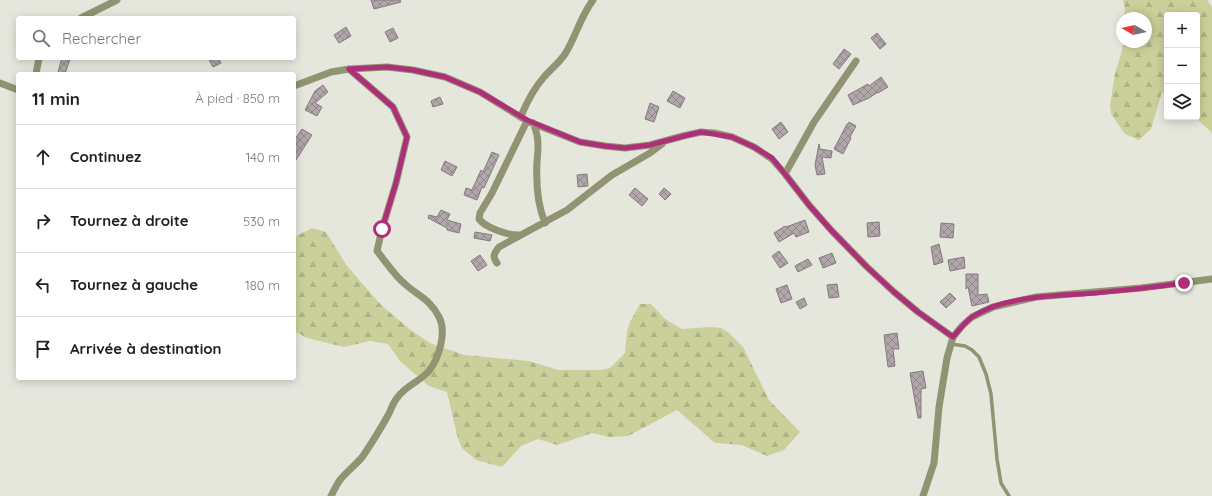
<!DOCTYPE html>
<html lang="fr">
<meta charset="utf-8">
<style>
body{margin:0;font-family:Quicksand,sans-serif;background:#f6f6f6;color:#202124}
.controls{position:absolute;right:12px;top:12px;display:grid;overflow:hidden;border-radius:4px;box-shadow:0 2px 10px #0003}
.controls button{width:36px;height:36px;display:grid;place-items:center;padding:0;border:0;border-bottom:1px solid #e0e0e0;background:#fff;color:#202124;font:20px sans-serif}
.compass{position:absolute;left:1116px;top:12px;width:36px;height:36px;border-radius:50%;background:#fff;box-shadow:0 2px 10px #0003;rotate:279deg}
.stop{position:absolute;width:12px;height:12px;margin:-9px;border:3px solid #ae2e7a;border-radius:50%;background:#fff}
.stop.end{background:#ae2e7a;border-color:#fff;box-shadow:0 1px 4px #0008}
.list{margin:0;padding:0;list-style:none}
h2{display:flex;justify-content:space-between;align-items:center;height:52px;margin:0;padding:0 16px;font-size:17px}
h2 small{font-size:13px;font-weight:400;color:#757577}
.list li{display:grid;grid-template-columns:26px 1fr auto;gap:12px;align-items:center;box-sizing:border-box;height:64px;padding:0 16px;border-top:1px solid #e0e0e0}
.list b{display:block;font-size:15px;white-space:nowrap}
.list em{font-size:13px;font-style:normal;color:#757577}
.icon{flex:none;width:22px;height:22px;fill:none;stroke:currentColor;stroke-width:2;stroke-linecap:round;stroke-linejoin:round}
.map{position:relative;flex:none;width:1212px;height:496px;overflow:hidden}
.search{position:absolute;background:#fff;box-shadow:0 2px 10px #0003;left:16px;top:16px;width:280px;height:44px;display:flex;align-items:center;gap:10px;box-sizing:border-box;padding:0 14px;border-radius:4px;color:#757577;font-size:15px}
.panel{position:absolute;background:#fff;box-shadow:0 2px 10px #0003;left:16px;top:72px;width:280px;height:308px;border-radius:4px}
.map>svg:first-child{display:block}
.forest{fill:url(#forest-firs)}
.building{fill:url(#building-cross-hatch);stroke:#857b7f}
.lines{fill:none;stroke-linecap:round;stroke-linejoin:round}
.service{stroke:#919373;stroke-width:3.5}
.minor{stroke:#919373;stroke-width:7}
.route{stroke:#ae2e7a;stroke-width:5}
</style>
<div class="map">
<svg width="1212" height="496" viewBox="0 0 1212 496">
<defs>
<pattern id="forest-firs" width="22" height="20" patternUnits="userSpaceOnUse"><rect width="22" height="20" fill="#cbd09a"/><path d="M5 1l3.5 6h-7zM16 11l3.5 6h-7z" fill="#afb385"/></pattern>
<pattern id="building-cross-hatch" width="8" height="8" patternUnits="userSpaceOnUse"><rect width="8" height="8" fill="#b1a7ab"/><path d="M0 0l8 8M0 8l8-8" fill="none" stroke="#91898c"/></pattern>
</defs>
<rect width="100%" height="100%" fill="#e5e6dc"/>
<path class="forest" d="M1123 0H1207L1212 7V133L1195 117H1197V15H1167V93L1162 92 1151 129 1139 140 1125 134 1111 114 1110 105 1115 74 1122 50 1123 42H1146V18H1124L1125 9Z
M312 228 326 232 347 266 381 305 412 331 430 343 464 355 529 361 558 370H600L610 368 625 353 627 331 630 322 640 304H651L665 319 682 329 711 327 721 328 729 333 743 347 769 400 800 432 784 450 767 456 742 445 715 443 677 410 628 436 610 437 592 433 557 445 538 439 521 446 502 467 476 460 462 448 458 439 447 392 429 386 400 361 388 344 370 341 344 347 307 338 294 331V237Z"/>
<path class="building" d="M371 0H400L401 2 374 9Z
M346 27 351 36 339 43 334 35Z
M393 28 398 38 390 42 385 32Z
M877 33 886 44 880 49 871 38Z
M844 49 851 54 839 69 833 64Z
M62 58 70 59 65 74 58 72Z
M208 58H218L221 63 213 67Z
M881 77 888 87 878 93V92L869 98 853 105 848 95 868 84 869 86Z
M323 85 328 92 315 103 322 107 317 116 305 110 315 91Z
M673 91 685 98 680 108 667 101Z
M440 97 443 104 433 107 431 101Z
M650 103 659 107 654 122 645 119Z
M781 122 788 132 779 139 772 129Z
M849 122 856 126 850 137 851 138 843 154 834 149 847 124H848Z
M302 129 312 135 294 163V141Z
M819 144 820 149 832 151 831 158 822 157 825 174 817 175 815 165Z
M492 152 499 155 484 188 482 187 477 200 464 195 466 188 472 190 481 170 483 172Z
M445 161 457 167 452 176 441 170Z
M587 174 588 186 578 187 577 175Z
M635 188 648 199 642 206 629 195Z
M664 188 671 194 665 200 659 194Z
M441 210 450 214 447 220 461 224 459 233 447 230V228L428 218 429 215 437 217Z
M805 220 809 232 796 237 794 233 779 242 774 233 785 226 786 227Z
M879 222 880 236 868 237 867 223Z
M941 223 954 224 953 238 940 237Z
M475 232 492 235 490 241 474 238Z
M939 244 943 262 934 265 931 247Z
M779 251 788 263 780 268 772 256Z
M832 253 836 263 823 268 819 258Z
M480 255 487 265 478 271 471 261Z
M964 257 965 268 950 271 948 260Z
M808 259 812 265 798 272 795 266Z
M966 274H978V295L987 294 989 302 972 306 968 287 966 289Z
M837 284 839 297 829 298 827 285Z
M787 285 792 299 781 303 776 289Z
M950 293 956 299 946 308 940 302Z
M804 298 807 305 800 309 796 302Z
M897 333 899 349H893L895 366 888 367 884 335Z
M923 371 926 388 921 389V418H918L910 373Z"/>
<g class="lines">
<path class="service" d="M951 344 965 346 972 350 979 357 986 374 991 394 997 459 1001 483 1009 496"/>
<path class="minor" d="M81 18 117 0
M36 74 39 58
M0 83 18 90
M294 86 331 72 349 69 387 67 413 70 445 77 480 92 527 121 580 142 605 146 625 148 650 145 683 136 701 132 714 133 732 137 754 147 772 159 785 174 809 205 831 230 866 266 894 292 918 312 953 337
M521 116C527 102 534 88 544 77 551 69 559 63 565 54 576 37 580 17 593 0
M533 123C535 127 536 131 537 135 539 144 538 152 537 161 536 181 537 204 545 223
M785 174 814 122 856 61
M521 235C509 236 486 228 479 219L480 213 492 193 527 121
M497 263C492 256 494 254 499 247L567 210 612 175 650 153 662 144
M331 496C334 491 336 485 340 480 347 471 356 465 363 456 371 444 380 430 387 417 391 411 392 404 397 398 405 386 419 382 429 371 439 358 447 332 439 317 430 299 418 296 405 284 394 275 386 262 377 251L382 229 396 183 407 137 393 107 349 69
M923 496 934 463 939 407 947 358 953 337 962 326 972 317 993 307 1036 297 1141 288 1212 279"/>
</g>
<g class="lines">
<path class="route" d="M382 229 396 183 407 137 393 107 349 69 387 67 413 70 445 77 480 92 527 120 580 142 605 146 625 148 650 145 684 136 701 132 714 134 732 137 754 147 772 158 785 174 809 205 831 230 866 266 894 292 918 312 953 337C959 330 965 322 972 317 1005 295 1058 296 1096 293 1126 290 1155 287 1184 283"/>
</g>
</svg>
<div class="controls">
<button>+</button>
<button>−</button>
<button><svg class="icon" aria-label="layers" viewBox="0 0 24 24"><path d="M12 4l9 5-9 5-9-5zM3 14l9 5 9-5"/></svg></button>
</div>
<svg class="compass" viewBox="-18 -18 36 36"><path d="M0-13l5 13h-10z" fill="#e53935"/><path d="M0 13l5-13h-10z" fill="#757577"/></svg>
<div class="stop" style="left:382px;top:229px"></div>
<div class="stop end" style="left:1184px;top:283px"></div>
<div class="search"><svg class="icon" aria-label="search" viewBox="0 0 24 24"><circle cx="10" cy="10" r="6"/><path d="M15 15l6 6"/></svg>Rechercher</div>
<section class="panel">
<h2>11 min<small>À pied · 850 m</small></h2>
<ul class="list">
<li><svg class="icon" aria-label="ahead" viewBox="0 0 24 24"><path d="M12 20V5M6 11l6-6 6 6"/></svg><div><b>Continuez</b></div><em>140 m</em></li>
<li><svg class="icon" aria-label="right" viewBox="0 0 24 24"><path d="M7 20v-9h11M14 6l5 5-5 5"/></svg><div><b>Tournez à droite</b></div><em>530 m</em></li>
<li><svg class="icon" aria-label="left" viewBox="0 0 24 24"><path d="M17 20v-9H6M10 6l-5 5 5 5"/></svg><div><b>Tournez à gauche</b></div><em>180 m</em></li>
<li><svg class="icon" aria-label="arrive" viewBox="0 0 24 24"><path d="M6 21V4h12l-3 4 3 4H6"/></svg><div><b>Arrivée à destination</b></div></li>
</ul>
</section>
</div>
